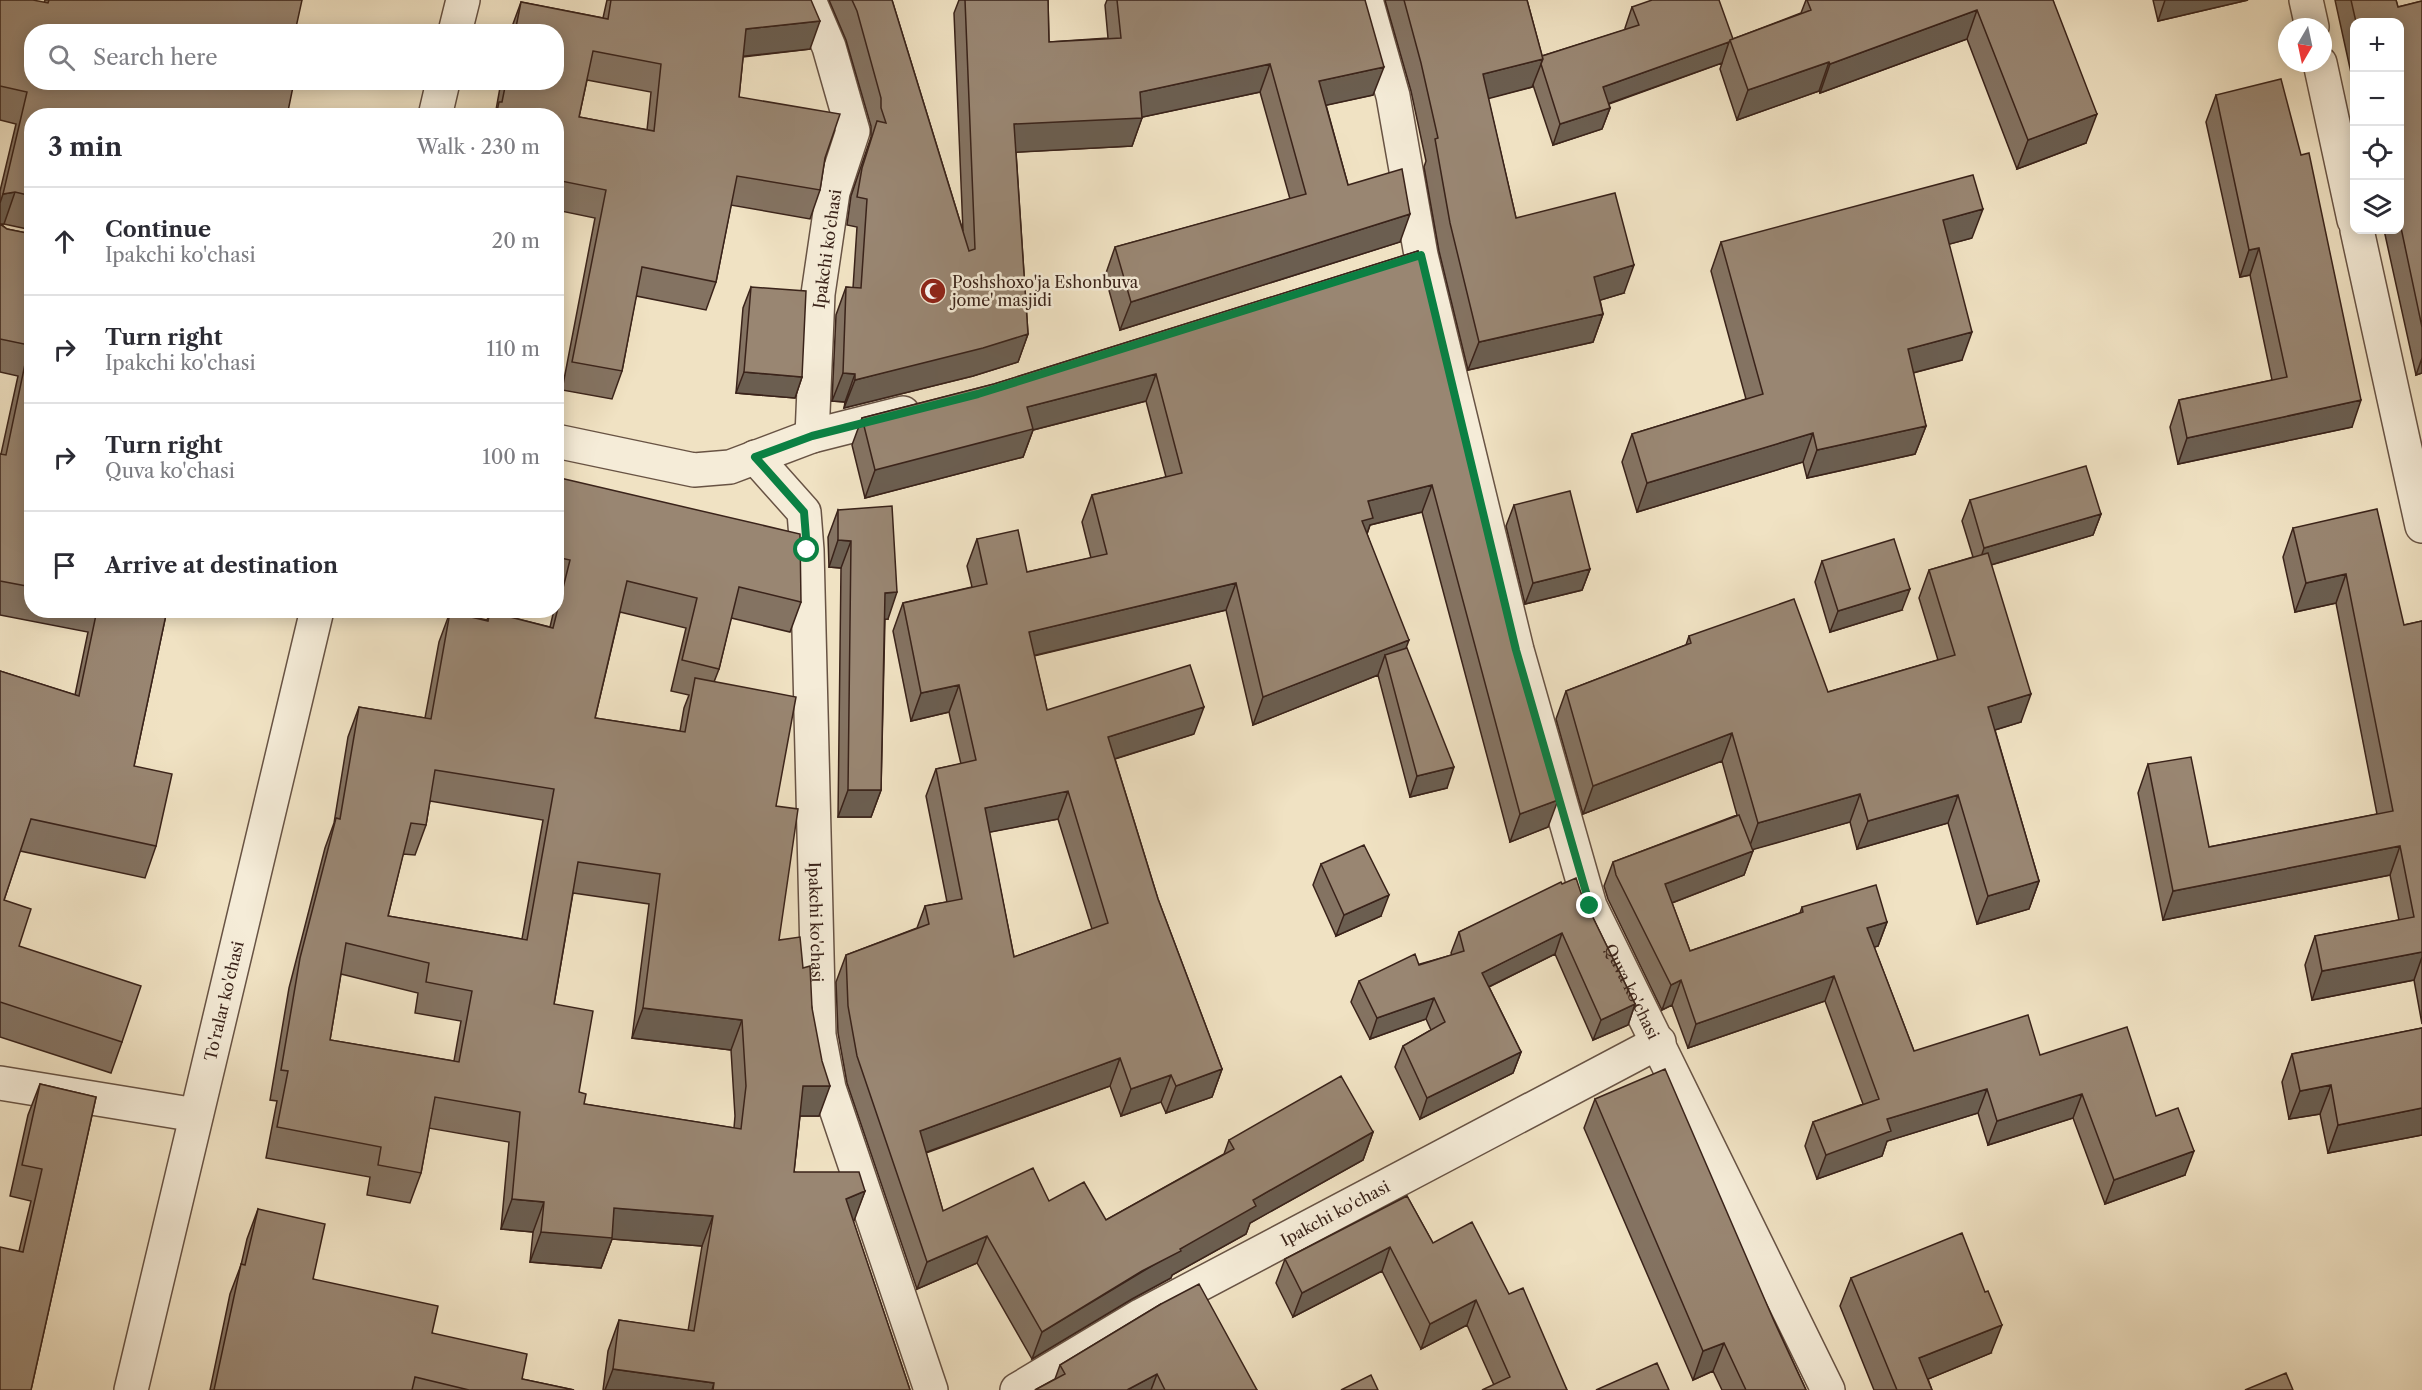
<!DOCTYPE html>
<meta charset="utf-8">
<style>
body{margin:0;font-family:"Libre Caslon Text",serif;background:#f7f7f7;color:#2b2b33}
.controls{position:absolute;right:18px;top:18px;display:grid;overflow:hidden;border-radius:12px;box-shadow:0 3px 15px #0003}
.controls button{width:54px;height:54px;display:grid;place-items:center;padding:0;border:0;border-bottom:2px solid #e1e1e2;background:#fff;color:#2b2b33;font:30px sans-serif}
.compass{position:absolute;left:2278px;top:18px;width:54px;height:54px;border-radius:50%;background:#fff;box-shadow:0 3px 15px #0003;rotate:189deg}
.stop{position:absolute;width:18px;height:18px;margin:-14px;border:4px solid #0b8043;border-radius:50%;background:#fff}
.stop.end{background:#0b8043;border-color:#fff;box-shadow:0 2px 6px #0008}
.list{margin:0;padding:0;list-style:none}
h2{display:flex;justify-content:space-between;align-items:center;height:78px;margin:0;padding:0 24px;font-size:26px}
h2 small{font-size:20px;font-weight:400;color:#7c7c81}
.list li{display:grid;grid-template-columns:39px 1fr auto;gap:18px;align-items:center;box-sizing:border-box;height:108px;padding:0 24px;border-top:2px solid #e1e1e2}
.list b{display:block;font-size:22px;white-space:nowrap}
.list p{margin:0;font-size:20px;white-space:nowrap;color:#7c7c81}
.list em{font-size:20px;font-style:normal;color:#7c7c81}
.icon{flex:none;width:33px;height:33px;fill:none;stroke:currentColor;stroke-width:2;stroke-linecap:round;stroke-linejoin:round}
.map{position:relative;flex:none;width:2422px;height:1390px;overflow:hidden}
.search{position:absolute;background:#fff;box-shadow:0 3px 15px #0003;left:24px;top:24px;width:540px;height:66px;display:flex;align-items:center;gap:15px;box-sizing:border-box;padding:0 21px;border-radius:24px;color:#7c7c81;font-size:22px}
.panel{position:absolute;background:#fff;box-shadow:0 3px 15px #0003;left:24px;top:108px;width:540px;height:510px;border-radius:24px}
.map>svg:first-child{display:block}
.lines{fill:none;stroke-linecap:round;stroke-linejoin:round}
.minor-casing{stroke:#685344;stroke-width:36}
.minor{stroke:#f5ecd8;stroke-width:33}
.wall{fill:#847362;stroke:#3a231a;stroke-width:1.5;fill-rule:evenodd}
.shaded-wall{fill:#6b5e50;stroke:#3a231a;stroke-width:1.5}
.building{fill:#998672;stroke:#3a231a;stroke-width:1.5;fill-rule:evenodd}
.route{stroke:#0b8043;stroke-width:8}
.labels{text-anchor:middle;stroke-width:5;stroke-linejoin:round;paint-order:stroke}
.street-label{font-size:16px;fill:#3a231a;stroke:#f5ecd8}
.poi-label{font-size:16px;fill:#3a231a;stroke:#f5ecd8;text-anchor:start}
</style>
<div class="map">
<svg width="2422" height="1390" viewBox="0 0 2422 1390">
<rect width="100%" height="100%" fill="#f0e2c3"/>
<filter id="stains"><feTurbulence type="fractalNoise" baseFrequency=".00333" numOctaves="4"/><feColorMatrix values="0 0 0 0 .2 0 0 0 0 .09 0 0 0 0 .02 0 0 0 .5 -.17"/></filter>
<radialGradient id="worn" r=".72"><stop offset=".6" stop-color="#630" stop-opacity="0"/><stop offset="1" stop-color="#630" stop-opacity=".3"/></radialGradient>
<g class="lines">
<g class="minor-casing">
<g id="minor">
<path d="M809 0 829 47 853 131 833 192 818 294 812 436"/>
<path id="s1" d="M1366 0 1393 96 1421 255 1517 650 1590 906 1828 1390"/>
<path d="M2306 0 2312 27"/>
<path d="M455 32 463 0"/>
<path d="M2320 63 2354 220"/>
<path d="M435 116 443 82"/>
<path d="M2357 230 2422 526"/>
<path d="M556 441 694 470 730 467 812 436 903 413"/>
<path id="s2" d="M755 457 804 512 807 550 819 1035 829 1088 931 1390"/>
<path d="M0 1083 196 1115"/>
<path id="s3" d="M131 1390 317 610"/>
<path id="s4" d="M1017 1390 1142 1315 1659 1042"/>
</g>
</g>
<use href="#minor" class="minor"/>
</g>
<path class="wall" d="M0 0 44 3 45 0H302L32 116V230L4 224H1L7 229 32 234V610H167L134 766 156 846 145 878 20 851 4 900 19 946 122 1042 111 1073 0 1037V671L75 695 88 632 0 615V454H1L18 376 0 372V191L16 124 0 120Z
M607 0H811L810 49 743 57 739 97 825 158 820 190 810 219 731 205 716 282 706 310 636 296 622 371 612 399 562 390 595 218 556 210V116H494L496 110 501 82H556V32H510L521 2 603 18ZM587 80 651 92 647 130 579 117Z
M829 0H892L963 231 954 13 959 0H1048L1049 42 1108 38 1105 5 1107 0H1365L1373 95 1326 105 1348 185 1400 242 1120 330 1105 276 1115 247 1290 199 1260 92 1142 117 1132 146 1016 152 1028 334 1018 362 973 376 844 408 845 402 832 401 836 315 846 287 853 288 857 227 847 225 851 196 871 137V126L846 40Z
M1385 0H1527L1542 56 1625 30V28L1632 7 1733 39 1801 13 1806 0H2053L2086 143 2017 169 1967 39 1820 93 1819 91 1737 120 1720 69 1722 63 1609 104 1610 108 1602 129 1553 145 1533 85 1532 87 1488 98 1516 218 1624 293 1600 300 1603 314 1593 342 1468 370 1439 251 1424 167 1426 161 1411 91Z
M2153 0H2248L2158 21Z
M2335 0H2396L2398 7 2422 1V373L2416 375 2384 230H2400V22H2355V91Z
M2216 95 2301 155 2352 427 2178 464 2170 427 2179 400 2272 380 2250 275 2240 277 2206 122Z
M1972 238 1949 244 1962 360 1913 373 1926 426 1915 454 1807 478 1803 462 1637 512 1622 462 1632 434 1746 399 1711 271 1721 242Z
M1418 251 1548 827 1510 842 1422 512 1370 525 1367 534 1406 648 1447 788 1410 797 1378 675 1253 725 1226 610 1034 656 1047 710 1194 734 1115 759 1158 899 1222 1069 1212 1097 1166 1113 1161 1102 1121 1116 1110 1086 926 1153 943 1211 1049 1201 1106 1220 1224 1154 1229 1140 1373 1132 1363 1160 1250 1223 1246 1234 1172 1275 1171 1278 1132 1299 1032 1359 977 1263 917 1289 847 1083 838 1033 836 982 846 955 917 928 925 906 947 902 926 796 936 769 961 764 949 712 911 721 893 631 903 603 972 587 967 566 977 539 1027 572 1091 558 1082 522 1092 495 1166 477 1146 401 1033 430 1023 457 865 498 852 445 862 418 994 384ZM1058 819 1092 929 1014 957 989 832Z
M751 287 802 377 795 398 736 393 743 308Z
M556 477 801 602 790 632 731 618 719 669 714 682 776 806 779 940 803 968 812 1008 819 1116H800L794 1172 865 1191 853 1221 910 1390H603L608 1351 619 1320 688 1331 702 1246 612 1239 601 1268 530 1262 533 1232 501 1229 509 1142 429 1128 421 1173 410 1203 367 1195 370 1177 266 1158 277 1101 270 1100 289 988 325 848 334 823 348 737 359 707 425 718 439 642 450 612 487 620 490 612 550 627 554 610H556V600L559 590H556ZM620 612 686 628 671 691 689 695 684 708 680 731 595 718ZM430 801 543 820 522 939 388 916 403 854 415 855 426 825ZM573 893 649 904 632 1038 731 1050 735 1116 734 1128 584 1104 579 1092 554 1004ZM341 974 418 993 415 1013 461 1021 454 1061 330 1040Z
M1970 500 2101 514 2093 535 1991 565 2021 722 1995 730 2039 881 2029 909 1977 924 1948 823 1857 849 1850 822 1753 849 1744 875 1672 903 1690 951 1800 913 1802 907 1887 922 1878 946 1874 947 1914 1051 2040 1055 2156 1116 2185 1175 2105 1204 2073 1118 1988 1145 1978 1113 1887 1141 1882 1156 1817 1179 1805 1146 1813 1122 1863 1104 1825 1001 1688 1048 1672 1005 1662 1010 1608 899 1604 886 1613 862 1737 815 1722 761 1583 814 1556 719 1566 691 1686 645 1689 636 1828 692 1938 660 1919 598 1929 570 1973 557 1962 521Z
M1514 505 1590 569 1582 590 1525 604 1506 526Z
M838 510 888 619H885L881 790 871 817H838L841 568 829 567 828 537Z
M2293 528 2404 625 2422 621V1024L2414 980 2312 1000 2305 965 2315 936 2399 920 2390 875 2163 920 2138 793 2148 764 2209 847 2377 814 2336 603 2295 612 2283 557Z
M1822 561 1902 610 1830 632 1815 582Z
M1321 864 1381 916 1336 936 1313 885Z
M1562 884 1581 893 1635 1004 1628 1025 1593 1040 1555 954 1489 987 1521 1052 1513 1073 1420 1119 1395 1067 1403 1046 1431 1030 1426 1019 1370 1039 1351 1002 1359 981 1452 955 1451 953 1459 932Z
M2422 1028V1135L2328 1153 2320 1114 2289 1119 2282 1082 2292 1054Z
M40 1084 96 1097 31 1390 19 1251 31 1201 10 1196 28 1115Z
M1595 1099 1774 1321 1806 1390H1722L1713 1371 1693 1380 1584 1128Z
M1407 1196 1433 1243 1509 1294 1567 1390 1494 1385 1467 1325 1421 1349 1382 1271 1293 1317 1276 1283 1285 1259Z
M258 1209 313 1279 432 1333 522 1379 574 1390H210L230 1294 241 1265 247 1239Z
M1851 1278 1991 1353 1928 1379 1932 1390H1874L1840 1306Z
M1161 1304 1257 1390H1035L1055 1379 1060 1365Z"/>
<path class="shaded-wall" d="M2165 0H2248L2158 21Z
M1977 10 1967 39 1820 93 1830 64Z
M820 21 810 49 736 57 746 29Z
M1729 42 1722 63 1596 108 1603 87Z
M1543 59 1532 87 1472 103 1483 74Z
M1829 62 1819 91 1737 120 1748 90Z
M1270 64 1260 92 1138 118H1142L1132 146 1004 153 1014 124 1140 92Z
M1384 67 1373 95 1309 109 1319 81Z
M1610 108 1602 129 1553 145 1560 124Z
M2097 114 2086 143 2017 169 2028 140Z
M15 192 4 224H0V203L3 194Z
M1983 209 1972 238 1932 249 1943 220Z
M1410 214 1400 242 1120 330 1131 302Z
M2259 248 2250 275 2240 277 2249 250Z
M1634 265 1624 293 1584 305 1594 277Z
M1603 314 1593 342 1468 370 1479 342Z
M1972 332 1962 360 1897 377 1908 349Z
M1028 334 1018 362 973 376 844 408 855 380Z
M2422 358V373L2416 375Z
M744 372 802 377 795 398 736 393Z
M843 373 855 374 845 402 832 401Z
M1156 374 1146 401 1033 430 1023 457 865 498 875 470 1027 407Z
M2361 400 2352 427 2178 464 2187 438Z
M1926 426 1915 454 1807 478 1817 450Z
M1813 433 1803 462 1637 512 1647 483Z
M1432 485 1422 512 1370 525 1363 545 1352 548 1368 501Z
M2101 514 2093 535 1977 569 1984 548Z
M838 540 851 541 841 568 829 567Z
M1590 569 1582 590 1525 604 1533 583Z
M2346 574 2336 603 2295 612 2306 583Z
M1236 583 1226 610 1019 659 1029 632Z
M1910 589 1902 610 1830 632 1838 611Z
M897 592 888 619 875 620 885 593Z
M1409 640 1399 667 1385 655 1378 675 1253 725 1263 697Z
M959 685 949 712 911 721 921 693Z
M2031 694 2021 722 1978 735 1988 707Z
M1204 707 1194 734 1098 764 1108 737Z
M1732 733 1722 761 1583 814 1593 786Z
M1454 767 1447 788 1410 797 1417 776Z
M848 790H881L871 817H838Z
M1068 791 1058 819 975 835 985 808Z
M1860 794 1850 822 1748 851 1758 823Z
M1958 795 1948 823 1857 849 1868 821Z
M1558 800 1548 827 1510 842 1520 814Z
M2400 846 2390 875 2163 920 2173 891Z
M1753 851 1744 875 1656 909 1665 884Z
M2039 881 2029 909 1977 924 1988 896Z
M1389 895 1381 916 1336 936 1344 915Z
M1887 922 1878 946 1858 952 1867 928Z
M1562 933 1555 954 1474 994 1482 973Z
M2422 952V957L2414 980 2312 1000 2322 971Z
M1834 976 1825 1001 1688 1048 1696 1024Z
M1681 980 1672 1005 1662 1010 1671 985Z
M1434 998 1426 1019 1370 1039 1377 1018Z
M1635 1004 1628 1025 1593 1040 1601 1020Z
M643 1008 742 1020 731 1050 632 1038Z
M1521 1052 1513 1073 1420 1119 1427 1098Z
M1120 1058 1110 1086 910 1158 920 1131Z
M1222 1069 1212 1097 1166 1113 1176 1086Z
M1171 1075 1161 1102 1121 1116 1131 1089Z
M2331 1085 2320 1114 2289 1119 2300 1091Z
M803 1086H830L819 1116H792Z
M1987 1089 1978 1113 1887 1141 1882 1156 1817 1179 1826 1155 1887 1119Z
M2082 1094 2073 1118 1988 1145 1997 1121Z
M2422 1108V1135L2328 1153 2338 1125Z
M1373 1132 1363 1160 1250 1223 1246 1234 1172 1275 1171 1278 1132 1299 1032 1359 1042 1332 1180 1249 1253 1200Z
M2194 1151 2185 1175 2105 1204 2114 1180Z
M865 1191 854 1221 835 1229 846 1199Z
M512 1199 544 1202 533 1232 501 1229Z
M614 1208 713 1216 702 1246 612 1239 601 1268 530 1262 541 1232Z
M987 1236 977 1263 917 1289 927 1262Z
M1390 1247 1382 1271 1293 1317 1302 1293Z
M1476 1300 1467 1325 1421 1349 1430 1324Z
M2002 1325 1991 1353 1909 1387 1919 1358Z
M1724 1343 1713 1371 1693 1380 1703 1351Z
M613 1369 714 1383 712 1390H605Z
M1157 1374 1151 1390H1127Z"/>
<path class="building" d="M0 0H33L48 3 49 0H302L295 32H32V82H294L287 116H32V196L15 192 3 194 27 92 0 86Z
M611 0H811L820 21 746 29 739 97 840 114 825 158 820 190 737 176 716 282 642 267 622 371 572 362 606 190 556 180V116H496L499 102H502L506 82H556V32H515L521 2 608 19ZM593 51 661 64 654 131 579 117Z
M852 0H892L969 251 975 249 965 0H1048L1049 42 1121 38 1117 0H1365L1384 67 1319 81 1348 185 1402 169 1410 214 1131 302 1115 247 1306 194 1270 64 1140 92 1142 118 1014 124 1028 334 983 348 855 380V374L843 373 846 287 861 288 867 199 857 197 862 168 877 121 886 123 881 108V98L857 11Z
M1404 0H1527L1543 59 1483 74 1516 218 1615 193 1634 265 1594 277 1603 314 1479 342 1450 223 1435 139 1438 138 1421 63Z
M1652 0H1719L1733 39 1730 40 1729 42 1603 87 1610 108 1560 124 1541 64 1543 59 1542 56 1639 25 1632 7Z
M1807 0H2053L2097 114 2028 140 1977 10 1830 64 1829 62 1748 90 1730 40 1811 10Z
M2351 0H2396L2398 7 2422 1V327L2400 223V22H2356Z
M2281 79 2301 155 2309 153 2361 400 2187 438 2179 400 2287 377 2259 248 2249 250 2216 95Z
M1973 175 1983 209 1943 220 1972 332 1908 349 1926 426 1817 450 1813 433 1647 483 1632 434 1763 394 1721 242Z
M0 224 7 229 32 234V587L0 581V454L6 455 29 345 0 339Z
M1418 251 1509 627 1558 800 1520 814 1432 485 1368 501 1373 518 1362 521 1409 640 1263 697 1236 583 1029 632 1047 710 1190 665 1204 707 1108 737 1158 899 1222 1069 1176 1086 1171 1075 1131 1089 1120 1058 920 1131 943 1211 1033 1168 1049 1201 1084 1182 1106 1220 1234 1149 1229 1140 1341 1076 1373 1132 1253 1200 1256 1206 1180 1249 1181 1251 1142 1271 1042 1332 987 1236 927 1262 857 1056 848 1006 846 955 929 924 925 906 962 899 936 769 976 760 959 685 921 693 903 603 987 584 977 539 1018 530 1027 572 1107 554 1092 495 1182 473 1156 374 1027 407 1033 429 875 470 862 418 994 384ZM1068 791 1108 923 1014 957 985 808Z
M751 287 806 291 802 377 744 372Z
M2086 466 2101 514 1984 548 1970 500Z
M556 477 800 534 801 602 739 587 719 669 682 660 697 598 627 581 595 718 685 732 695 678 796 697 776 806 798 809 779 940 800 937 803 968 810 966 812 1008 822 1061 830 1086H803L794 1172H859L865 1191 846 1199 910 1390H713L714 1383 613 1369 619 1320 694 1331 713 1216 614 1208 612 1238 541 1232 544 1202 512 1199 520 1112 435 1097 421 1173 378 1165 381 1147 277 1127 288 1071 281 1070 300 958 336 818 340 819 359 707 431 719 450 612 488 621 490 612 553 628 570 560 556 557ZM435 770 554 789 527 940 388 916 411 823 426 825ZM578 862 660 874 643 1008 742 1020 746 1086 741 1129 584 1104 586 1094 579 1092 593 1011 554 1004ZM346 943 429 963 426 982 472 991 459 1062 330 1040Z
M1570 491 1590 569 1533 583 1514 505Z
M892 506 897 592 885 593 881 790H848L851 541 838 540V510Z
M2377 509 2404 625 2422 621V952L2322 971 2315 936 2414 917 2400 846 2173 891 2148 764 2191 757 2209 847 2393 811 2346 574 2306 583 2293 528Z
M1894 539 1910 589 1838 611 1822 561Z
M1988 553 2031 694 1988 707 2039 881 1988 896 1958 795 1868 821 1860 794 1758 823 1732 733 1593 786 1566 691 1691 643 1689 636 1794 599 1828 692 1955 655 1929 570Z
M97 610H167L134 766 172 774 156 846 31 819 4 900 31 909 19 946 141 986 122 1042 0 1002V671L79 696Z
M1407 648 1454 767 1417 776 1385 655Z
M1739 815 1753 851 1665 884 1690 951 1803 912 1802 907 1876 885 1887 922 1867 928 1914 1051 2028 1015 2040 1055 2127 1027 2156 1116 2178 1108 2194 1151 2114 1180 2082 1094 1997 1121 1987 1089 1887 1119 1891 1131 1826 1155 1813 1122 1879 1099 1834 976 1696 1024 1681 980 1671 985 1616 875 1613 862Z
M1364 845 1389 895 1344 915 1321 864Z
M1576 878 1581 893 1635 1004 1601 1020 1562 933 1482 973 1521 1052 1427 1098 1403 1046 1445 1022 1434 998 1377 1018 1359 981 1415 954 1419 965 1464 951 1459 932 1561 882 1562 884Z
M2422 1028V1108L2338 1125 2331 1085 2300 1091 2292 1054Z
M1665 1069 1774 1321 1806 1390H1746L1724 1343 1703 1351 1595 1099Z
M40 1084 96 1097 31 1390H0V1247L23 1252 42 1169 22 1165Z
M1407 1196 1433 1243 1472 1222 1509 1294 1523 1288 1567 1390H1482L1510 1377 1476 1300 1430 1324 1390 1247 1302 1293 1285 1259Z
M258 1209 325 1224 313 1279 438 1306 432 1333 527 1354 522 1379 574 1390H469L415 1377 412 1390H214L241 1264 245 1265Z
M1962 1233 1985 1292 1988 1291 2002 1325 1919 1358 1932 1390H1897L1851 1278Z
M1199 1284 1257 1390H1165L1157 1374 1127 1390H1035L1065 1374 1060 1365 1161 1304Z
M1657 1363 1669 1390H1596Z
M2286 1373 2293 1390H2245Z
M1371 1375 1378 1390H1341Z"/>
<g class="lines">
<path class="route" d="M807 550 804 512 755 457 812 436 978 394 1421 255 1516 650 1590 906"/>
</g>
<defs>
<g id="mosque-disc" transform="scale(1.35)"><circle r="9.5" fill="#8f2418" stroke="#f5ecd8"/><path d="M3.5-4.9A6 6 0 1 0 3.5 4.9A5 5 0 1 1 3.5-4.9Z" fill="#fff"/></g>
</defs>
<g fill-rule="evenodd">
<use href="#mosque-disc" x="933" y="291"/>
</g>
<g class="labels">
<g class="street-label">
<text transform="translate(827 249) rotate(-82)" y="6">Ipakchi ko'chasi</text>
<text dy="6" stroke="none"><textPath href="#s2" startOffset="484">Ipakchi ko'chasi</textPath></text>
<text dy="6" stroke="none"><textPath href="#s1" startOffset="1029">Quva ko'chasi</textPath></text>
<text dy="6" stroke="none"><textPath href="#s3" startOffset="400">To'ralar ko'chasi</textPath></text>
<text dy="6" stroke="none"><textPath href="#s4" startOffset="364">Ipakchi ko'chasi</textPath></text>
</g>
<g class="poi-label">
<text x="952" y="288">Poshshoxo'ja Eshonbuva<tspan x="952" dy="18">jome' masjidi</tspan></text>
</g>
</g>
<rect width="100%" height="100%" filter="url(#stains)"/>
<rect width="100%" height="100%" fill="url(#worn)"/>
</svg>
<div class="controls">
<button>+</button>
<button>−</button>
<button><svg class="icon" aria-label="locate" viewBox="0 0 24 24"><circle cx="12" cy="12" r="6"/><path d="M12 2v4M12 18v4M2 12h4M18 12h4"/></svg></button>
<button><svg class="icon" aria-label="layers" viewBox="0 0 24 24"><path d="M12 4l9 5-9 5-9-5zM3 14l9 5 9-5"/></svg></button>
</div>
<svg class="compass" viewBox="-18 -18 36 36"><path d="M0-13l5 13h-10z" fill="#e53935"/><path d="M0 13l5-13h-10z" fill="#7c7c81"/></svg>
<div class="stop" style="left:807px;top:550px"></div>
<div class="stop end" style="left:1590px;top:906px"></div>
<div class="search"><svg class="icon" aria-label="search" viewBox="0 0 24 24"><circle cx="10" cy="10" r="6"/><path d="M15 15l6 6"/></svg>Search here</div>
<section class="panel">
<h2>3 min<small>Walk · 230 m</small></h2>
<ul class="list">
<li><svg class="icon" aria-label="ahead" viewBox="0 0 24 24"><path d="M12 20V5M6 11l6-6 6 6"/></svg><div><b>Continue</b><p>Ipakchi ko'chasi</p></div><em>20 m</em></li>
<li><svg class="icon" aria-label="right" viewBox="0 0 24 24"><path d="M7 20v-9h11M14 6l5 5-5 5"/></svg><div><b>Turn right</b><p>Ipakchi ko'chasi</p></div><em>110 m</em></li>
<li><svg class="icon" aria-label="right" viewBox="0 0 24 24"><path d="M7 20v-9h11M14 6l5 5-5 5"/></svg><div><b>Turn right</b><p>Quva ko'chasi</p></div><em>100 m</em></li>
<li><svg class="icon" aria-label="arrive" viewBox="0 0 24 24"><path d="M6 21V4h12l-3 4 3 4H6"/></svg><div><b>Arrive at destination</b></div></li>
</ul>
</section>
</div>
